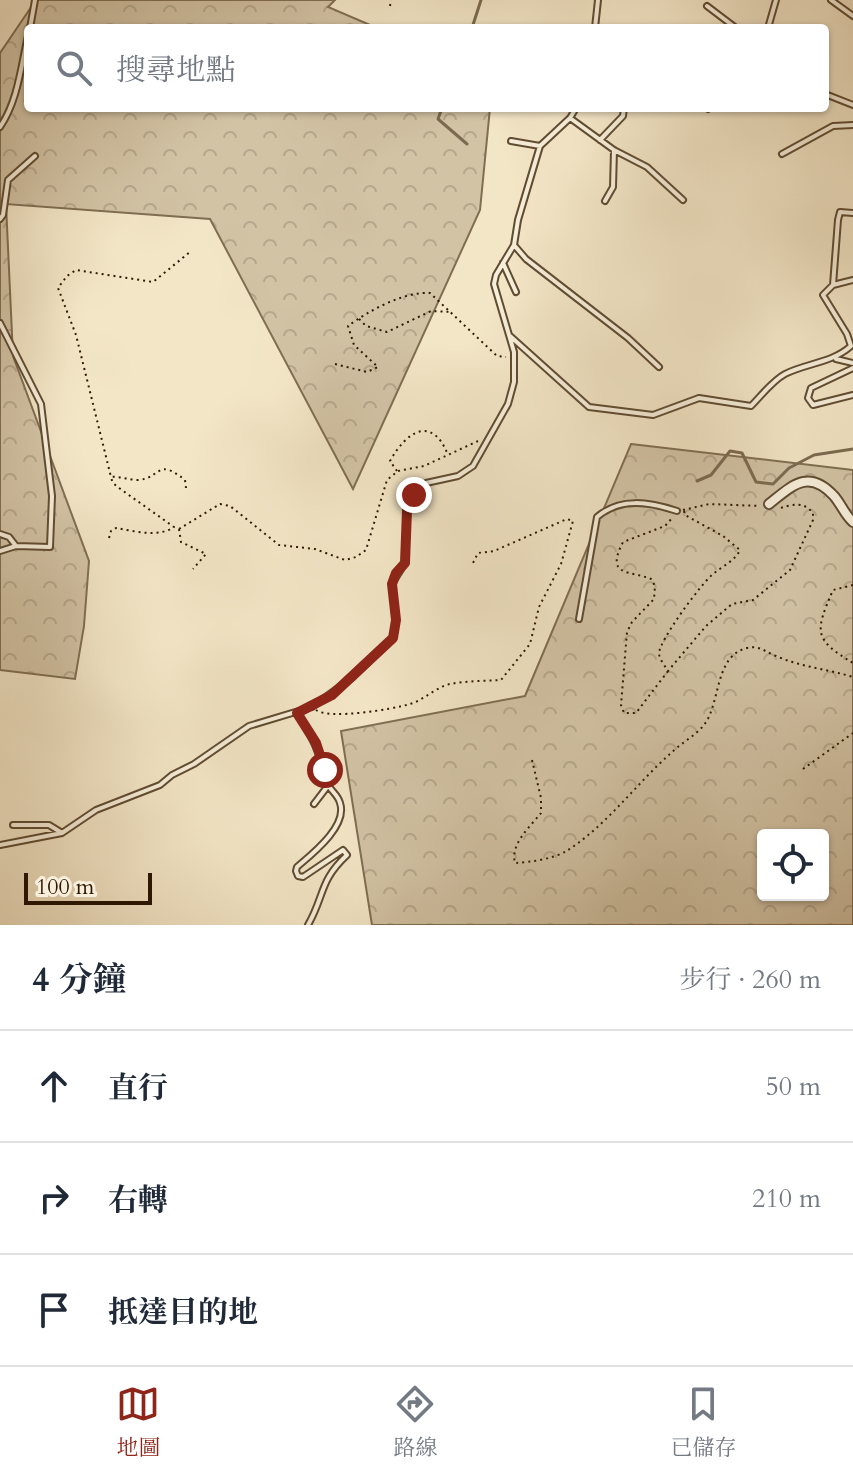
<!DOCTYPE html>
<html lang="zh-TW">
<meta charset="utf-8">
<style>
body{margin:0;font-family:Cardo,"Noto Serif TC",serif;background:#f6f6f7;color:#1f2937}
.controls{position:absolute;right:24px;bottom:24px;display:grid;overflow:hidden;border-radius:8px;box-shadow:0 2px 6px #0004}
.controls button{width:72px;height:72px;display:grid;place-items:center;padding:0;border:0;border-bottom:2px solid #e0e1e3;background:#fff;color:#1f2937;font:40px sans-serif}
.scale{position:absolute;left:24px;bottom:20px;width:128px;box-sizing:border-box;padding-left:8px;border:4px solid #2f1801;border-top:0;font-size:22px;line-height:28px;white-space:nowrap;color:#2f1801;-webkit-text-stroke:6px #f7efdb;paint-order:stroke}
.stop{position:absolute;width:24px;height:24px;margin:-18px;border:6px solid #8f2418;border-radius:50%;background:#fff}
.stop.end{background:#8f2418;border-color:#fff;box-shadow:0 2px 8px #0008}
.list{margin:0;padding:0;list-style:none}
h2{display:flex;justify-content:space-between;align-items:center;height:104px;margin:0;padding:0 32px;font-size:34px}
h2 small{font-size:26px;font-weight:400;color:#747a83}
.list li{display:grid;grid-template-columns:52px 1fr auto;gap:24px;align-items:center;box-sizing:border-box;height:112px;padding:0 32px;border-top:2px solid #e0e1e3}
.list b{display:block;font-size:30px;white-space:nowrap}
.list em{font-size:26px;font-style:normal;color:#747a83}
.icon{flex:none;width:44px;height:44px;fill:none;stroke:currentColor;stroke-width:2;stroke-linecap:round;stroke-linejoin:round}
.map{position:relative;flex:none;width:853px;height:925px;overflow:hidden}
.search{position:absolute;background:#fff;box-shadow:0 2px 6px #0004;left:24px;right:24px;top:24px;height:88px;display:flex;align-items:center;gap:20px;box-sizing:border-box;padding:0 28px;border-radius:8px;color:#747a83;font-size:30px}
.sheet{height:440px;background:#fff}
nav{display:flex;justify-content:space-around;align-items:center;box-sizing:border-box;height:112px;border-top:2px solid #e0e1e3;background:#fff;font-size:22px;color:#747a83}
nav a{display:grid;justify-items:center;gap:4px}
nav .on{color:#8f2418}
.map>svg:first-child{display:block}
.forest{fill:url(#forest-crowns);stroke:#806e53;stroke-width:2;fill-rule:evenodd}
.lines{fill:none;stroke-linecap:round;stroke-linejoin:round}
.stream{stroke:#7c6a50;stroke-width:3}
.lane-casing{stroke:#604c32;stroke-width:8}
.street-casing{stroke:#604c32;stroke-width:12}
.path{stroke:#2f1801;stroke-width:2;stroke-dasharray:2 4;stroke-linecap:butt}
.lane{stroke:#f7efdb;stroke-width:4}
.street{stroke:#f7efdb;stroke-width:8}
.route{stroke:#8f2418;stroke-width:10}
</style>
<div class="map">
<svg width="853" height="925" viewBox="0 0 853 925">
<defs>
<pattern id="forest-crowns" width="20" height="18" patternUnits="userSpaceOnUse" patternTransform="scale(2)"><rect width="20" height="18" fill="#d2c3a5"/><path d="M2 6a3 3 0 1 1 6 0M12 15a3 3 0 1 1 6 0" fill="none" stroke="#b5a78c"/></pattern>
</defs>
<rect width="100%" height="100%" fill="#f3e6c7"/>
<filter id="stains"><feTurbulence type="fractalNoise" baseFrequency=".0025" numOctaves="4"/><feColorMatrix values="0 0 0 0 .2 0 0 0 0 .09 0 0 0 0 .02 0 0 0 .5 -.17"/></filter>
<radialGradient id="worn" r=".72"><stop offset=".6" stop-color="#630" stop-opacity="0"/><stop offset="1" stop-color="#630" stop-opacity=".3"/></radialGradient>
<path class="forest" d="M36 0H335L328 7 377 28H28V108H490L480 210 353 489 210 219 6 204 13 356 89 561 84 626 75 679 0 670V53Z
M631 444 853 470V925H372L341 731 525 696ZM763 835H823V895H763Z"/>
<g class="lines">
<path class="stream" d="M472 28 481 0
M442 108 438 119 467 144
M697 481 711 475 730 451 742 453 756 482 773 484 789 468 814 455 853 449"/>
<g class="lane-casing">
<path id="lane" d="M831 0 853 16
M707 6 736 28
M30 28 35 0
M595 28 598 0
M768 28 776 0
M825 94 853 105
M708 109 709 108
M570 118 614 150 647 167 683 200
M0 127C18 101 21 66 28 36
M600 140 623 116 624 108
M511 141 540 146
M782 154 833 126 853 125
M605 201 613 187 614 150
M0 219 3 215 8 180 35 156
M514 245 526 259 628 338 659 367
M503 263 516 292
M833 285 838 220 840 212 853 213
M0 323 41 404 52 496 50 547 16 546 9 537 0 534
M510 336 589 407 653 415 699 398 751 406C762 395 772 381 785 374 807 363 832 363 851 346L847 334 823 295 833 285 853 280
M836 359 853 363
M853 368 811 388 808 398 813 405 853 395
M0 551 16 546
M579 619 597 517C620 497 649 502 677 511
M298 713C314 741 319 751 327 782 329 790 338 794 340 803 348 826 312 854 297 867L296 871 298 876 303 877 343 850 347 855C319 881 325 895 308 925
M314 804 327 787
M13 825H49L62 833
M0 845 62 833 96 810 160 785 172 775 194 764 249 726 312 707 353 677 393 638 396 620 392 584 405 563 407 510 414 495 426 483 458 476 473 466 508 404 514 382V352L494 284 496 275 514 245 518 220 540 146 570 118 576 108"/>
</g>
<g class="street-casing">
<path id="street" d="M769 504C792 486 808 468 834 496 841 504 845 515 853 522"/>
</g>
<path class="path" d="M390 6 391 0
M359 319 366 326 387 332 431 311 451 312
M335 364 367 372 378 367 354 345 348 326C368 311 405 291 430 293L497 356 506 357
M397 471 390 461C406 432 432 414 448 455
M186 488 185 480C156 457 162 478 138 480 129 480 120 476 111 477L76 335 58 288 67 276 76 270 153 282 190 252
M683 510 709 504 760 506
M684 511 685 515 723 536 740 550C734 562 722 566 712 575 701 584 658 642 659 654 660 660 665 666 668 671L706 626 732 604 753 600 790 570 813 520V513C803 500 791 505 777 509
M179 529 220 504 230 506 279 545 315 549 345 560 356 557 366 550 387 480 398 471 424 466 478 441
M179 529 181 542 206 554 193 569
M109 538 111 531 116 528C134 531 158 538 174 527L119 488 113 483 111 478
M853 585 833 590C815 632 813 639 853 663
M668 671 636 713H624L621 705 627 632 632 622 654 599 655 586 651 579C629 570 605 577 623 542L665 526 673 517
M316 710C330 720 393 709 410 704 424 700 436 687 450 684 466 681 484 681 501 680L530 644 539 607 561 564 573 521 567 519 494 551 478 553 472 565
M532 760 541 798V813C530 827 510 844 515 863 531 862 554 859 568 850 607 825 636 784 671 753 681 743 695 736 704 725 721 703 714 656 747 648 759 645 766 652 776 656 801 667 827 669 853 677
M803 769 853 733"/>
<use href="#lane" class="lane"/>
<use href="#street" class="street"/>
</g>
<g class="lines">
<path class="route" d="M325 770 316 743 297 713 332 695 393 638 396 620 392 584 396 573 405 563 407 510 414 495"/>
</g>
<rect width="100%" height="100%" filter="url(#stains)"/>
<rect width="100%" height="100%" fill="url(#worn)"/>
</svg>
<div class="controls">
<button><svg class="icon" aria-label="locate" viewBox="0 0 24 24"><circle cx="12" cy="12" r="6"/><path d="M12 2v4M12 18v4M2 12h4M18 12h4"/></svg></button>
</div>
<div class="scale">100 m</div>
<div class="stop" style="left:325px;top:770px"></div>
<div class="stop end" style="left:414px;top:495px"></div>
<div class="search"><svg class="icon" aria-label="search" viewBox="0 0 24 24"><circle cx="10" cy="10" r="6"/><path d="M15 15l6 6"/></svg>搜尋地點</div>
</div>
<section class="sheet">
<h2>4 分鐘<small>步行 · 260 m</small></h2>
<ul class="list">
<li><svg class="icon" aria-label="ahead" viewBox="0 0 24 24"><path d="M12 20V5M6 11l6-6 6 6"/></svg><div><b>直行</b></div><em>50 m</em></li>
<li><svg class="icon" aria-label="right" viewBox="0 0 24 24"><path d="M7 20v-9h11M14 6l5 5-5 5"/></svg><div><b>右轉</b></div><em>210 m</em></li>
<li><svg class="icon" aria-label="arrive" viewBox="0 0 24 24"><path d="M6 21V4h12l-3 4 3 4H6"/></svg><div><b>抵達目的地</b></div></li>
</ul>
</section>
<nav>
<a class="on"><svg class="icon" aria-label="map" viewBox="0 0 24 24"><path d="M3 6l6-2 6 2 6-2v14l-6 2-6-2-6 2zM9 4v14M15 6v14"/></svg>地圖</a>
<a><svg class="icon" aria-label="directions" viewBox="0 0 24 24"><path d="M12 3l9 9-9 9-9-9zM9 14v-3h6M13 9l2 2-2 2"/></svg>路線</a>
<a><svg class="icon" aria-label="saved" viewBox="0 0 24 24"><path d="M7 4h10v16l-5-4-5 4z"/></svg>已儲存</a>
</nav>
